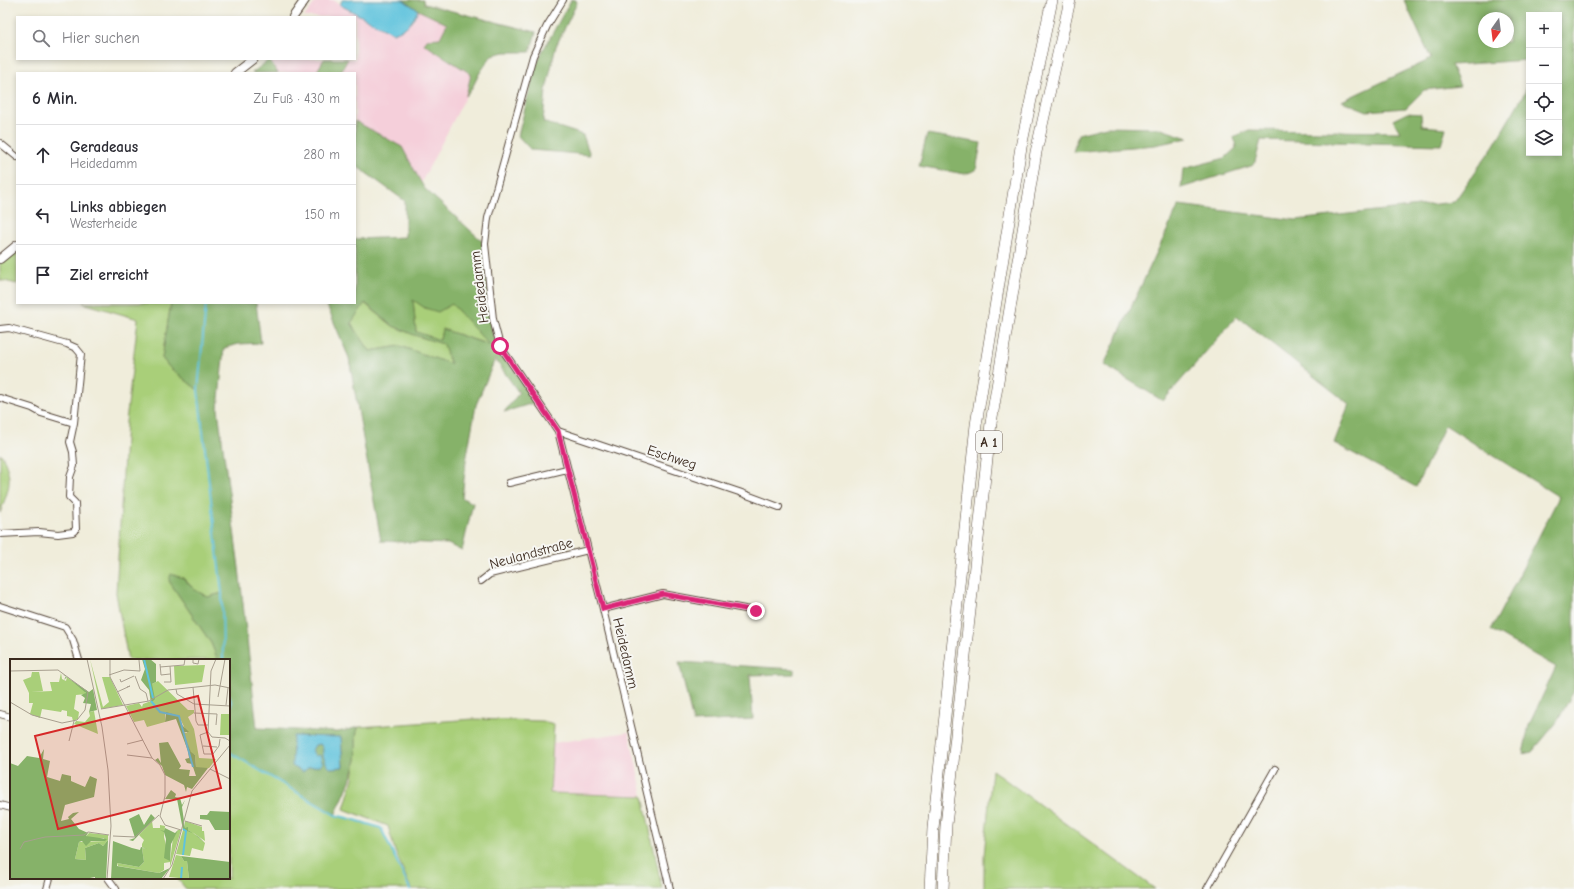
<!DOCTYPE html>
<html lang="de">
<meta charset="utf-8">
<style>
body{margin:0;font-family:"Comic Neue",sans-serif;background:#f7f7f7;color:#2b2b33}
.controls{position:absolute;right:12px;top:12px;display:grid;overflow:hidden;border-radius:0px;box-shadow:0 2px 6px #0003}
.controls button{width:36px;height:36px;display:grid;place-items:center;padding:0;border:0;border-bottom:1px solid #e1e1e2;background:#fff;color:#2b2b33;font:20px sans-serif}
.compass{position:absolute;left:1478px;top:12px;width:36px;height:36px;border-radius:50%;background:#fff;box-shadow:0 2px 6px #0003;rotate:194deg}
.stop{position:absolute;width:12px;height:12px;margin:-9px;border:3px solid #db2777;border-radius:50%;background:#fff}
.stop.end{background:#db2777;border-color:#fff;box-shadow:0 1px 4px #0008}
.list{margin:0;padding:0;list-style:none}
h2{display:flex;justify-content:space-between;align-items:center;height:52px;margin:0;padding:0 16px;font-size:17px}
h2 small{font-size:13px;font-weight:400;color:#7c7c81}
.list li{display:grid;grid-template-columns:26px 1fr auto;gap:12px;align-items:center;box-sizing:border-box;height:60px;padding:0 16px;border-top:1px solid #e1e1e2}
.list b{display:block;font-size:15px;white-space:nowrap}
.list p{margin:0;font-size:13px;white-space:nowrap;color:#7c7c81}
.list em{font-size:13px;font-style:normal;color:#7c7c81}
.icon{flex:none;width:22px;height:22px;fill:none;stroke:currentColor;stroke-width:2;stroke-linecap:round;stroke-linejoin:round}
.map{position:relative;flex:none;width:1574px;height:889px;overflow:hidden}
.search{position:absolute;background:#fff;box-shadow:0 2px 6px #0003;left:16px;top:16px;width:340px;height:44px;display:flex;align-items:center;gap:10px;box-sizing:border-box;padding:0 14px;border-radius:0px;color:#7c7c81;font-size:15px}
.panel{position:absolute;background:#fff;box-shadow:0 2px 6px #0003;left:16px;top:72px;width:340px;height:232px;border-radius:0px}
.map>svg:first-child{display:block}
.built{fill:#f5cfda}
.green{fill:#a9cf79;stroke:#727c4c}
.forest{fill:#86b269;stroke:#606e44;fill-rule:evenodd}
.water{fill:#5fc3dd;stroke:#4d767e}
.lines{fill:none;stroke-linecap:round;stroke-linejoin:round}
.stream{stroke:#5fc3dd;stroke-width:2}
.minor-casing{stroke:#56473a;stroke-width:8}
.secondary-casing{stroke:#56473a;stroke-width:10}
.motorway-casing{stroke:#56473a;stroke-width:12}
.minor{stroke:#fff;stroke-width:6}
.secondary{stroke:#fff;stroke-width:8}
.motorway{stroke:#fff;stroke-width:11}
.route{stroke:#db2777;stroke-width:5}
.labels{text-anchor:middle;stroke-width:4;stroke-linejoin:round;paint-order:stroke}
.shield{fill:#f6f6f2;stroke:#73675e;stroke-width:1}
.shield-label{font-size:13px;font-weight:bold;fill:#3b2a1e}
.street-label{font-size:14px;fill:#3b2a1e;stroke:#f6f6f2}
.inset-river{fill:none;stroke:#5fc3dd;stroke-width:2}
.inset-road{fill:none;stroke:#a89f8f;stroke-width:1}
.view{fill:#d62828;fill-opacity:0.15;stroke:#d62828;stroke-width:2}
.inset-edge{fill:none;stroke:#3b2a1e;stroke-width:2}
</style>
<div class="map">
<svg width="1574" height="889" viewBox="0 0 1574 889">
<rect width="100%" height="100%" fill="#f6f6f2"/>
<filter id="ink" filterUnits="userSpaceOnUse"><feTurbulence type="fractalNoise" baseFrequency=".025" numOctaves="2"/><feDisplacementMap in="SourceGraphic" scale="8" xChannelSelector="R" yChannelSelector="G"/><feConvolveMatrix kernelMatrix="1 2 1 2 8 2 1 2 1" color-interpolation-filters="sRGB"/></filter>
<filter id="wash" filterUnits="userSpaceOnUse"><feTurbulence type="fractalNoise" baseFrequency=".012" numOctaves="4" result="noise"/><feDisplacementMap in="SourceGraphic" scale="16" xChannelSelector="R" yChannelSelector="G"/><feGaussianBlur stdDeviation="0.9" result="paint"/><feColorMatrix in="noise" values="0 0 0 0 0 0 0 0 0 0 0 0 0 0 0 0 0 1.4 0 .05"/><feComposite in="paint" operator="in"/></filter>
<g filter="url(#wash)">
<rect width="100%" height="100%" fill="#f0eddb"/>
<path class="built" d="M317 0H333L393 33 412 22 418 10 447 24 440 38 428 39 424 44 472 74 466 96 421 183 402 147 355 121V73H340L348 59H355V17H304Z
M270 59H324L316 73H278Z
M629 732 643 796 550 793 553 743Z"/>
<path class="green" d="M17 247V284L0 280V260Z
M413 299 425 308 452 304 490 345 442 329 440 340 416 332Z
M83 303H171L162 358 169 367 198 390 222 593 208 597 195 590 183 578 169 581 211 643 218 660H128L116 593 126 422 138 319Z
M364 303 393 326 414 335 443 344 451 365 400 346 370 351 351 323Z
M0 454 2 455C14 482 9 487 0 513Z
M474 719 542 721 554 724 550 793 643 796 662 889H411L395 851 388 826 344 809 353 778 356 759V732L359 727Z
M229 752 335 815 355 820 381 828 410 889H186L177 878H229Z
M992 770 1155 889H984V856Z"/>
<path class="forest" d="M403 0H423L424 4 536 32 530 52H505L492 55 479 74 471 90 466 96 471 74 424 44 428 39 440 38 447 24 418 10Z
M571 0H576L577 3 556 46 546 90 543 122 583 135 590 155 531 150 518 136 535 68 542 52Z
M1404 0H1574V691L1557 722 1532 752 1523 754 1529 725 1556 667 1491 630 1559 497 1445 425 1416 487 1334 443 1349 404 1237 316 1163 401 1104 365 1179 205 1296 220 1454 202 1494 145 1525 92 1529 76V153H1559V15H1529V60L1451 65 1460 86 1424 90 1406 108 1367 111 1342 101 1431 59ZM1484 18H1508V42H1484Z
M324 59H348L340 73H316Z
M269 60 278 73H252Z
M1407 113 1421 114 1422 126 1446 128 1441 145 1261 140 1254 165 1181 188 1183 169 1225 158 1236 148 1234 137 1249 130 1400 132 1393 120Z
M355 121 402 147 424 188 482 241 492 332 499 350 537 402 504 412 519 393 495 359 476 405 466 461 462 498 473 503 462 551 448 544 381 541 349 358 326 303H355V239L405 237V201L355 165ZM413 300 425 308 438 312 452 304 489 345 442 329 440 340 416 332ZM365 303 393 326 414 335 443 344 451 364 400 346 370 351 351 323Z
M1106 127 1158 128 1188 138 1155 145 1073 152 1078 134Z
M927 134 981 143 976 170 965 174 919 166Z
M171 303H256L261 343 239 344 224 348 218 409 239 568 257 728 338 732 359 727C353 737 358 749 356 760 352 779 343 798 335 815L229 752V715L231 703 229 695V660H218L211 643 169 581 171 574 183 578 195 590 208 597 222 593 198 390 169 367 162 358ZM294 736 341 737 343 767 330 768C323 761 327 751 320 744L315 745 312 750 318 766H293Z
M679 662 794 669V674L750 675 753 719 693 722Z"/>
<path class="water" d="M342 0H403L418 10C411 24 408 28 393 33L340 5Z
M293 736 341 737 343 767 330 768C325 763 322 756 323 748L320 744 315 745 312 750 315 756 320 755 323 764 318 766 309 767 303 772 292 766Z"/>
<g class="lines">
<path class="stream" d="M206 303 198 390 222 593 223 660
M229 695 231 703 229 715
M229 752 335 815 355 820 381 828 410 889"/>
</g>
</g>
<g filter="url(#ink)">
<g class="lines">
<g class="minor-casing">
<path id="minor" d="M563 0 547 26 533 56 488 218 485 244 493 319 500 346 558 431 603 609 670 889
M0 143 17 157
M0 329 9 328 67 344 76 348 81 354 74 423 70 442 73 452 74 466 70 477 69 497 75 503 76 529 73 532 58 534 39 532 0 534
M0 398 32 408 41 413 74 423
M558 431 739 492 779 507
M509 483 567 469
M481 581 490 574 588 550
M0 606 65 627 73 640 79 660
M603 609 663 594 756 611
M0 714 11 717
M0 805 11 808
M108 878 116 889
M47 889 50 878
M1207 889 1275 769"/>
</g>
<g class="secondary-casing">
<path id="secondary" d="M293 17 305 0
M235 73 253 59
M0 259 17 245"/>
</g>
<g class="motorway-casing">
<path id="motorway" d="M930 889 933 828 976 425 1021 147 1052 0
M943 889 946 825 991 423 1036 152 1070 0"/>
</g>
<use href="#minor" class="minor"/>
<use href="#secondary" class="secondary"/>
<use href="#motorway" class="motorway"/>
</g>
</g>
<g class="lines" filter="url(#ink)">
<path class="route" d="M500 346 558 431 603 609 663 594 756 611"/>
</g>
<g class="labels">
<rect class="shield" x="976" y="431" width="26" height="22" rx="3"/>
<g class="shield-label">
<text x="989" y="447">A 1</text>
</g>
<g class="street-label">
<text transform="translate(479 287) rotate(-97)" y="5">Heidedamm</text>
<text transform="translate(672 457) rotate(18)" y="5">Eschweg</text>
<text transform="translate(531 553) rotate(-15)" y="5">Neulandstraße</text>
<text transform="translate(626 653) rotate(77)" y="5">Heidedamm</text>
</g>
</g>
<g transform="translate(10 659)">
<rect width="220" height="220" fill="#f0eddb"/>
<path d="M80 0 93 48 99 43 92 18H100L113 46 91 50ZM195 6 192 23 165 26 164 7ZM22 13H29L33 32 21 33 42 32 40 23H49L51 14 52 20 56 22 57 18 75 32 76 35 66 36 64 50 69 53 68 60 63 62 62 58 57 57V52L52 51 51 53 32 50 30 59 20 55 23 44H19V34L13 21 21 18ZM148 22 178 51H184V54L178 58 184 70 189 99 206 100 199 109H186L185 96 181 94 173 73 177 74 169 57 151 53 155 54V63L137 68 134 61 124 63 116 47 129 44 132 48 133 45 141 42 142 44V25ZM84 52 88 75 64 65 66 62 75 63 80 57 79 53ZM211 55H220L219 76H210ZM142 162 143 169H150V166L155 167 154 178 160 202 163 179 168 171H171L160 208V203L154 204V211L149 214 108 207 107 204 129 208 134 203 132 189 136 190 132 188V185L134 181 129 176ZM175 162 192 168V172H194L195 182 182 173 195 184 193 192 182 189 180 197 166 195 173 171 181 173 175 169ZM79 174 98 176V181L93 187 89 184 75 189 76 201 65 200 69 183 95 182 94 179H79L76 177ZM166 196 171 197 174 202H177L179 220 159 218Z" fill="#a9cf79"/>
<path d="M132 0H140L146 5V23L142 25 145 40 141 44 139 31 131 21 135 10ZM52 15 79 33 83 30 87 51 79 53 81 45 73 44 75 39 71 36 76 34 57 18 54 21 56 17ZM156 53 169 57 171 65 179 73H173L181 93 185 96 186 108 198 109 182 130 177 128 176 133 174 126 155 116 152 107 145 101 148 99 151 104 149 84 158 83 171 107 169 110 180 111 179 117H186L182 105 177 104 175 100 179 99 178 92 166 60 155 63ZM34 90 33 100 40 102 37 118 50 122 52 115 61 117V122L75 128 80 117 87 120 84 138 55 146 51 162 59 160 58 158 63 154 69 153 61 160 69 170 78 174 76 177 97 180 95 182H81L76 187 72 182 69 183 65 200 76 201 75 189 89 184 93 187 98 181 96 220H85V218L75 220H0V104L8 107 17 97 29 99ZM161 131 166 135 165 138 170 139 172 146 175 141 172 148 175 169 178 168V171L189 178 195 184 183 174 173 171 167 140H155ZM200 152 220 153V171H205L199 161 190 160V156H197ZM129 155 134 166 141 155 145 159 123 182 119 181 125 179 119 160ZM155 169 165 174 168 171 161 185 160 202 154 199 156 180 154 173 150 171 154 172ZM103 182 122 189 130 191 131 188 137 190 132 189 134 203 129 208 107 204V207L149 214 160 209 151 220H101ZM171 197 220 203V220H179L177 202H174Z" fill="#86b269"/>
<path class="inset-river" d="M134 0 143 39M141 42 150 53 169 57 183 108M173 196 176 172 173 170M171 220 172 208"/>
<path class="inset-road" d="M77 0 92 68 98 111 101 167 97 220M100 0V18L142 99 150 106 155 116V137L150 157 155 166 171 171M183 0V4L188 5 189 0M206 0 201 12 198 73 202 78 215 79 220 82M150 5 151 16 160 15M150 8 174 6 175 0M0 12 48 11 78 33 75 51M99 16 114 11 130 12 129 1M125 17 130 30 136 34 138 42M110 20 111 23 124 17M154 23H161L160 7M183 28 186 62 188 66H198M166 30 167 35 184 45M107 33 120 27 117 28M208 38 215 0M0 43 22 56 52 64 67 61 75 51M184 45 220 47M216 46 218 29M91 50 139 42 158 31 205 26 220 29M184 54 207 55 206 66M198 73 190 76 194 95H203L209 87 210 80M59 82 64 62M117 85 133 81M193 87 207 88M117 96 142 99M200 110 220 120M175 162 192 167M103 177 125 178 149 156M10 190 14 183 35 178 74 176 78 173 99 176M153 220 162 206 182 132 220 86"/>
<path class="view" d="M188 37 211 129 48 170 25 77Z"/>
<rect width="220" height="220" class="inset-edge"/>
</g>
</svg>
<div class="controls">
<button>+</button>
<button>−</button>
<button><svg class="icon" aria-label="locate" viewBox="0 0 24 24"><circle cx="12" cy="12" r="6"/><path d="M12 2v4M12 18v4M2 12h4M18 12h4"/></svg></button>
<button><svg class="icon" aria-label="layers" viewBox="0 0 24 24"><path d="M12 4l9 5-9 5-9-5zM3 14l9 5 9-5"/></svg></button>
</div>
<svg class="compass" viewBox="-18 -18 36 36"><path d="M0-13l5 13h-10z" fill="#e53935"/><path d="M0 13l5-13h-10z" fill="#7c7c81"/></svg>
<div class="stop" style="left:500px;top:346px"></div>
<div class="stop end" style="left:756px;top:611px"></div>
<div class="search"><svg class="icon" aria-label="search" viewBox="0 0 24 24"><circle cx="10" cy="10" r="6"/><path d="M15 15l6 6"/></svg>Hier suchen</div>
<section class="panel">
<h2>6 Min.<small>Zu Fuß · 430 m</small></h2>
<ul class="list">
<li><svg class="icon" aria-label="ahead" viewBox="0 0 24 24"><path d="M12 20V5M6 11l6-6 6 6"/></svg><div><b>Geradeaus</b><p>Heidedamm</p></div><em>280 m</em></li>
<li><svg class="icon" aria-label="left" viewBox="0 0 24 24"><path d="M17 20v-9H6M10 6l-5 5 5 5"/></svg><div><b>Links abbiegen</b><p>Westerheide</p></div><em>150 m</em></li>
<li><svg class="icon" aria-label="arrive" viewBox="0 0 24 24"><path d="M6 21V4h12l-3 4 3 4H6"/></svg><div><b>Ziel erreicht</b></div></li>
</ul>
</section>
</div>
